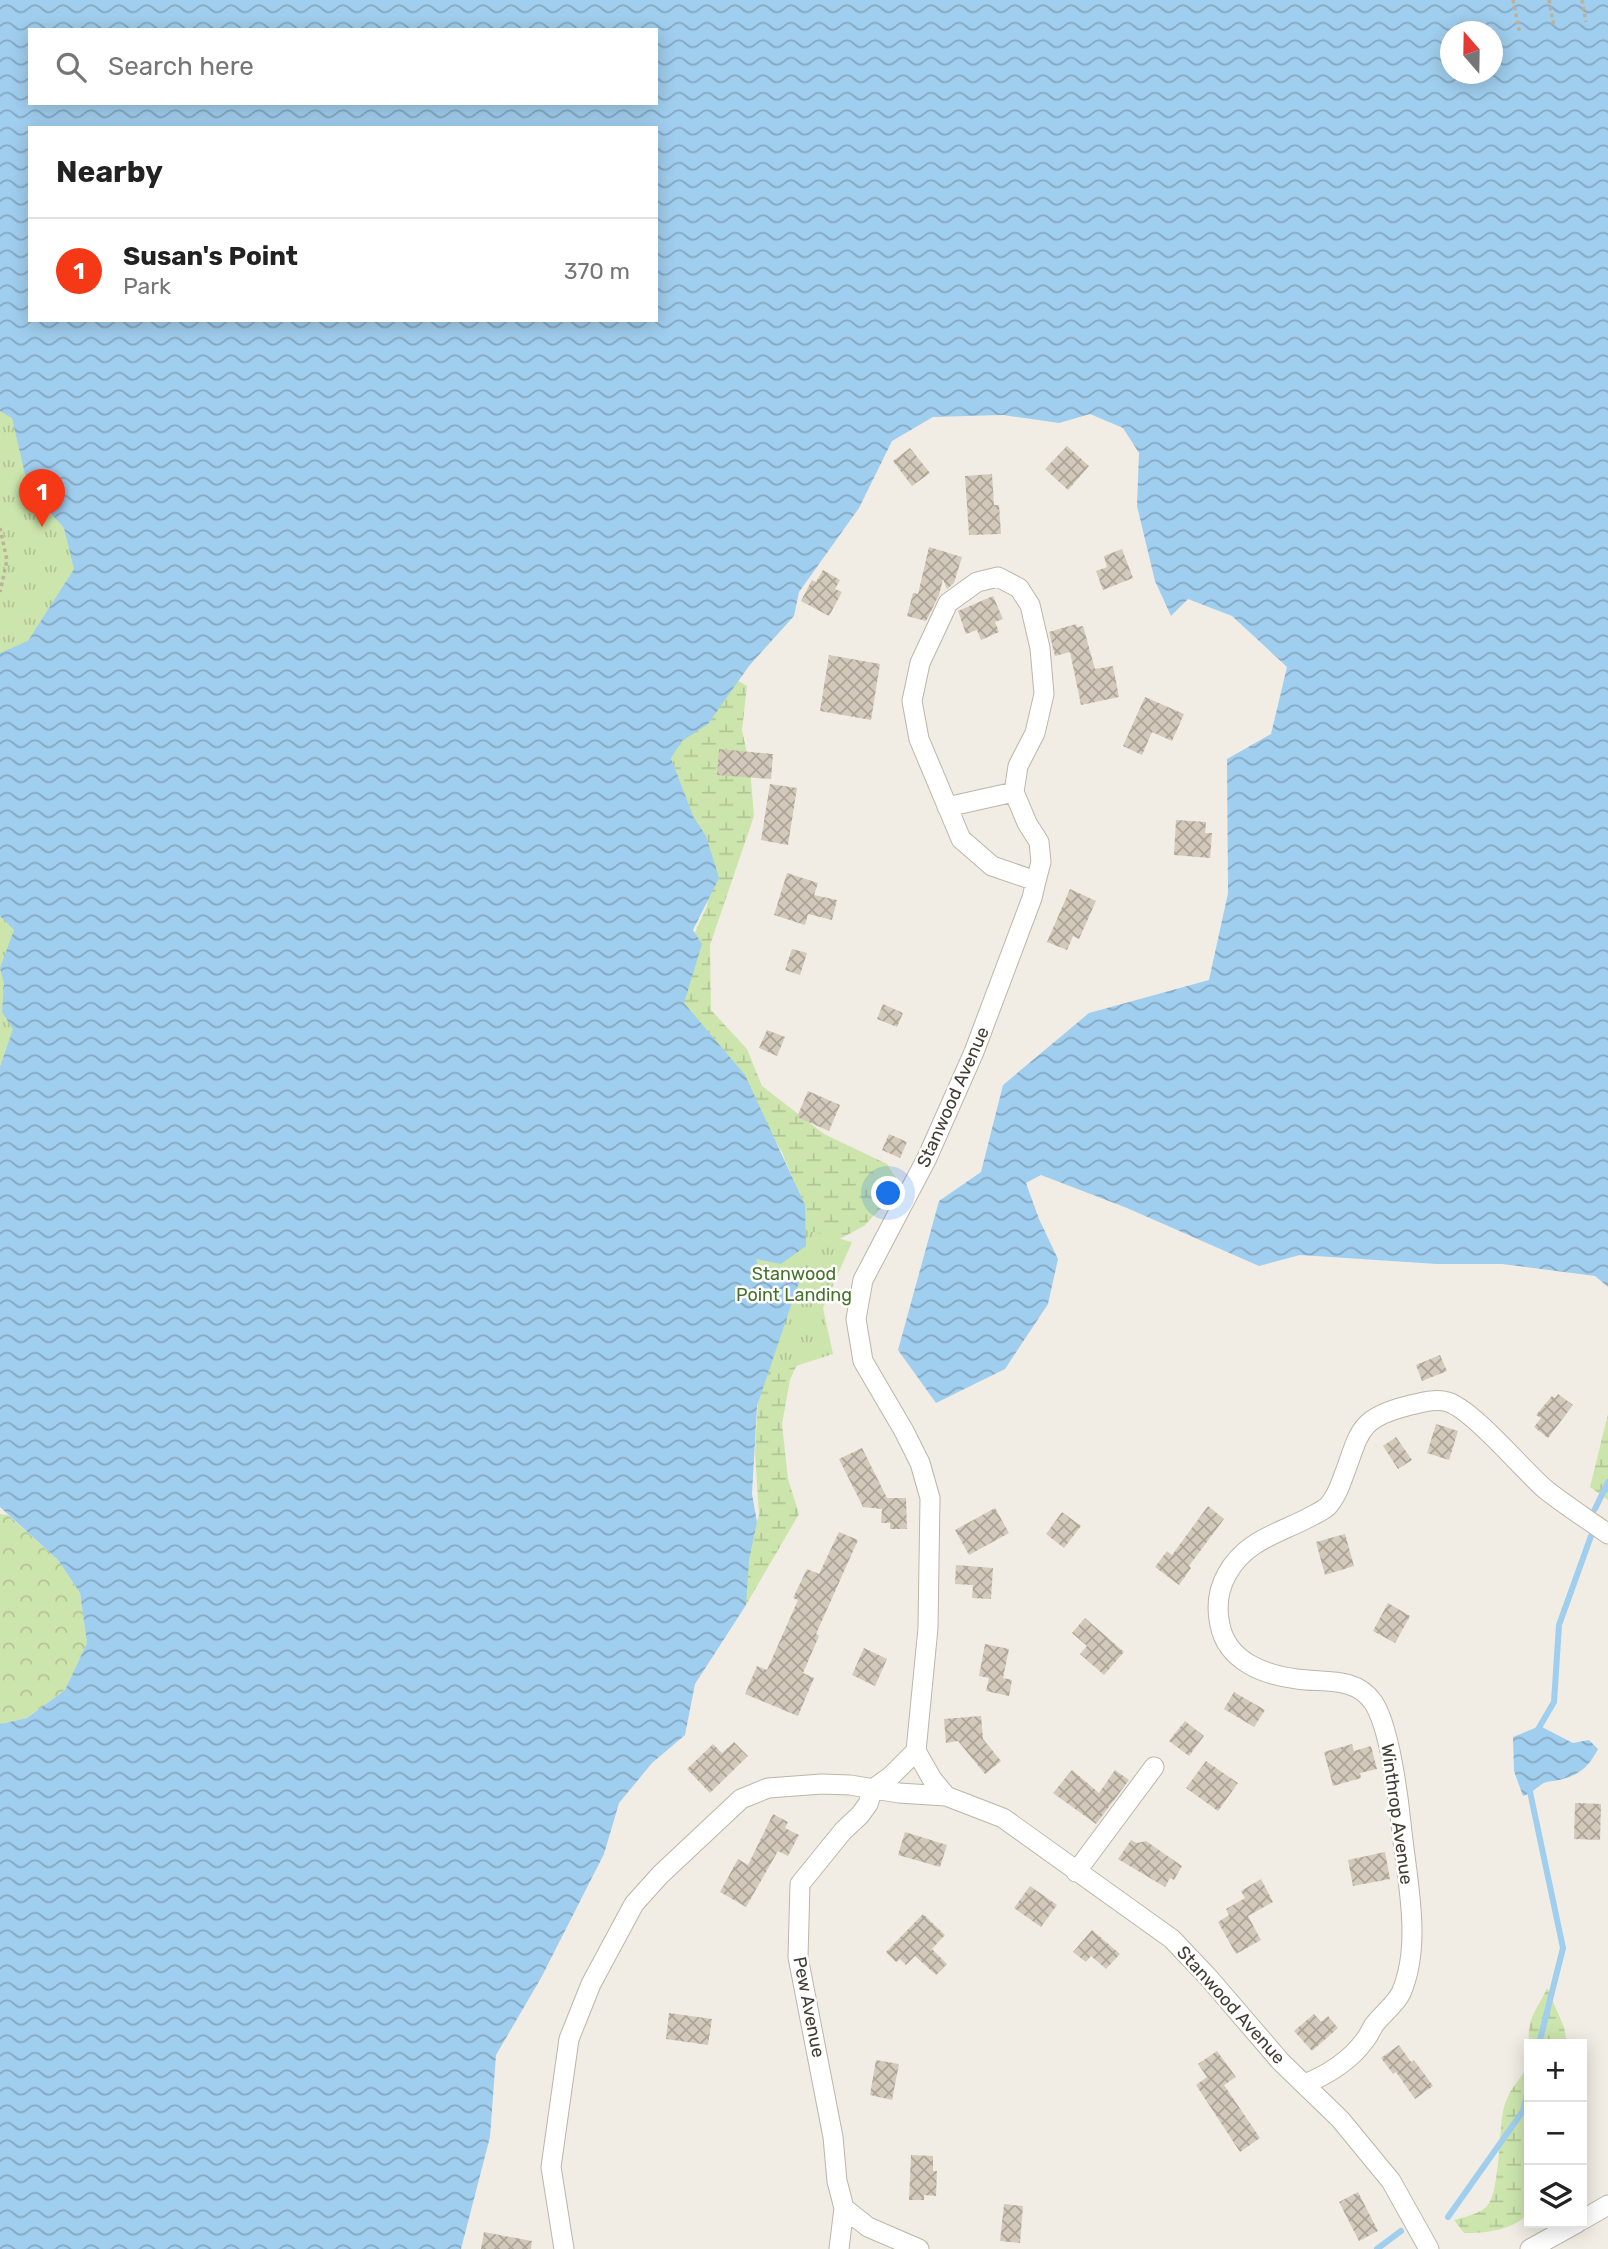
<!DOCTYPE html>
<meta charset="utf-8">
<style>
body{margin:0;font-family:Rubik,sans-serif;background:#f2f2f2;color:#222}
.controls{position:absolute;right:21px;bottom:21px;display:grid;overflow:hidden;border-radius:0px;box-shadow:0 4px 18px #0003}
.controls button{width:63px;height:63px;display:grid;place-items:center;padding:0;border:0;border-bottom:2px solid #e0e0e0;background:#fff;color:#222;font:35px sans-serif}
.compass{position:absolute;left:1440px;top:21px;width:63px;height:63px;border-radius:50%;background:#fff;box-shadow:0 4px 18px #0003;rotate:340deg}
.you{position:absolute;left:889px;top:1194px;width:24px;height:24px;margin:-18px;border:5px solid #fff;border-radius:50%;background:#1a73e8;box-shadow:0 0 0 10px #1a73e833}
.badge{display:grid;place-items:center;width:46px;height:46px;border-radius:50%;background:#f53917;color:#fff;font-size:23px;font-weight:700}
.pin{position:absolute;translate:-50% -58px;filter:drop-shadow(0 2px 4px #0008)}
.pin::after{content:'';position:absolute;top:37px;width:24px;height:21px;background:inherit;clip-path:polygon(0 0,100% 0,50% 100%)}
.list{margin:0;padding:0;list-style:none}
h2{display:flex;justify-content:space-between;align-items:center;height:91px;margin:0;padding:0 28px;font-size:30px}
h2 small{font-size:23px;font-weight:400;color:#767676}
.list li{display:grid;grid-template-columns:46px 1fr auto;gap:21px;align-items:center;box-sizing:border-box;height:105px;padding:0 28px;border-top:2px solid #e0e0e0}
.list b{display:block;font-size:26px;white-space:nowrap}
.list p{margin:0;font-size:23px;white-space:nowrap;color:#767676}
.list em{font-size:23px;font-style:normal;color:#767676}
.icon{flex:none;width:38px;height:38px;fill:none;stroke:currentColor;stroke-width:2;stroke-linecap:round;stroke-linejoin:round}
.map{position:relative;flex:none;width:1608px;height:2249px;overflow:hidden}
.search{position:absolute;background:#fff;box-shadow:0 4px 18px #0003;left:28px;top:28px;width:630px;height:77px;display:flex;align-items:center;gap:18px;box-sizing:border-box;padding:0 24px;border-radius:0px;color:#767676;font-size:26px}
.panel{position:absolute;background:#fff;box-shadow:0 4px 18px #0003;left:28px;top:126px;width:630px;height:196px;border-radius:0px}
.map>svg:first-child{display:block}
.forest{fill:url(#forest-crowns)}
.wetland{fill:url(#wetland-marsh)}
.park{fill:url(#park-tufts)}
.water{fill:url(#water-waves);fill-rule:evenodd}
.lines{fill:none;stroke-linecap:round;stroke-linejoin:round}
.stream{stroke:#a0ceee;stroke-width:6}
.building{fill:url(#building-cross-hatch)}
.minor-casing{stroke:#bdb5a7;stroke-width:21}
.path{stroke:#beb198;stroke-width:3.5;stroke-dasharray:3.5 3.5;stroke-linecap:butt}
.minor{stroke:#fff;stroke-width:19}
.labels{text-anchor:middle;stroke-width:5;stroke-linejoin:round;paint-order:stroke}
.street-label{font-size:18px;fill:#433d34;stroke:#fff}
.park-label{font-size:18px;fill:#457329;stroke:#fff}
</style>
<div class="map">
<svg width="1608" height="2249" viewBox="0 0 1608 2249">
<defs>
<pattern id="forest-crowns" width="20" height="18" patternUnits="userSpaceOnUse" patternTransform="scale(1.75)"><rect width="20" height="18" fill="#cce5ad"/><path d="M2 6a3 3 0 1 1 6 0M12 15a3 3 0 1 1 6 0" fill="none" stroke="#b0c595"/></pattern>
<pattern id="wetland-marsh" width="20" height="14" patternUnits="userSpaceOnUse" patternTransform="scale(1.75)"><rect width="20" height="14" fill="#cce5ad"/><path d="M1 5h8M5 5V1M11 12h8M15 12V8" fill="none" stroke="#b0c595"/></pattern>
<pattern id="park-tufts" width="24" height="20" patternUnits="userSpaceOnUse" patternTransform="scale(1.75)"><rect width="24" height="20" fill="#cce5ad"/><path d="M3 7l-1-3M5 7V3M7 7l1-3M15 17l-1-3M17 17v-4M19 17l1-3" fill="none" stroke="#b0c595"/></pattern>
<pattern id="water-waves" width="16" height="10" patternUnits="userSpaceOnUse" patternTransform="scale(1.75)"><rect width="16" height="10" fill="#a0ceee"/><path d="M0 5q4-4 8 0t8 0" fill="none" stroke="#84a8c2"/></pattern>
<pattern id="building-cross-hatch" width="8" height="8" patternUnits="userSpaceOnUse" patternTransform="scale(1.75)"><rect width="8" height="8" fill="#d3c9ba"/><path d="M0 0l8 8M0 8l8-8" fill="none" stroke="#ada498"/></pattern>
</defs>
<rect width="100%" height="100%" fill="#f1ede4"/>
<path class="forest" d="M0 1514 8 1515 58 1560 80 1593 87 1643 65 1690 27 1718 0 1724Z"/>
<path class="wetland" d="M725 673 747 686 742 730 750 768 754 816 710 945 711 1010 747 1049 762 1086 824 1134 887 1164 898 1181 882 1207 864 1226 830 1244 807 1342 790 1380 782 1424 788 1479 799 1514 746 1605 745 1567 759 1515 755 1453 758 1397 754 1253 790 1226 804 1205 781 1150 731 1078 684 1003V957L707 906 711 866 668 750Z
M1608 1414V1500L1590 1487Z
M1547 1988 1564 2027 1567 2044H1529C1527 2016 1537 2011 1547 1988Z
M1529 2064V2214C1510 2230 1489 2233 1464 2233L1454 2220C1464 2217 1476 2215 1485 2208 1501 2197 1498 2129 1504 2107 1509 2089 1520 2080 1529 2064Z"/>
<path class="park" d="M0 385 96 575 0 672Z
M0 890 13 908 19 1034 0 1081Z
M787 1225 852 1242 823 1308 833 1354 756 1379 751 1263 765 1257Z"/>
<path class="water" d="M0 0H1608V1287L1595 1276 1502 1264H1437L1300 1255 1259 1266 1127 1208 1041 1175 1026 1183 1039 1219 1058 1259 1048 1304 1005 1369 936 1403 898 1350 939 1201 981 1172 1003 1085 1089 1013 1209 980 1228 893 1227 759 1271 734 1287 667 1232 616 1188 599 1171 616 1155 581 1137 506 1139 453 1123 428 1090 414 1059 423 1003 415 933 417 892 441 859 508 799 592 794 616 749 666 708 724 682 741 671 758 693 816 706 836 719 878 693 930 702 944 684 1003 745 1075 805 1205 806 1246 781 1264 756 1259 763 1281 799 1282 757 1406 752 1494 757 1522 749 1560 746 1605 695 1684 685 1735 652 1763 619 1803 604 1854 541 1978 496 2055 490 2137 461 2249H0V1724L27 1718 65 1690 87 1643 80 1593 58 1560 0 1507V1067L13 1029 2 1012 4 983 0 968 14 930 0 916V653L28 641 74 569 64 528 28 487 12 418 0 411ZM30 30H656V103H30ZM1450 32H1492V74H1450ZM30 128H656V320H30Z
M1540 1726 1573 1743 1589 1740 1598 1749C1588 1768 1579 1775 1559 1780 1554 1781 1547 1781 1542 1784 1535 1789 1532 1793 1523 1796L1514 1771 1513 1737Z"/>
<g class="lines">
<path class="stream" d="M1595 1509 1608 1482
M1537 1731 1554 1702 1559 1625 1591 1536
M1529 1787 1563 1948 1539 2044
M1448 2217 1523 2111 1529 2085
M1377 2249 1401 2231"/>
</g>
<path class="building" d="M1067 446 1089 466 1068 490 1045 469Z
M910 448 930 473 912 486 893 461Z
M992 474 994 505H999L1001 534 969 535 965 476Z
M929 547 962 557 954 583 947 589 943 579 939 595 926 621 907 616 913 593 918 594Z
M1122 549 1133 578 1103 590 1096 571 1107 567 1104 556Z
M823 570 840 580 835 589 842 592 829 616 801 601 812 580 816 582Z
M993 596 1003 619 995 622 999 632 981 640 977 630 966 634 958 611Z
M1076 624 1077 627 1083 626 1095 669 1113 666 1119 697 1081 705 1070 652 1055 656 1049 632Z
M829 655 880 664 871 720 820 711Z
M1145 697 1184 714 1172 741 1152 732 1142 755 1123 746Z
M719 749 773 754 771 779 717 775Z
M770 784 797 788 788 845 761 840Z
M1176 820 1206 822 1205 833H1212L1210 858 1174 855Z
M787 873 818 883 814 895 837 900 832 920 808 914 805 925 774 915Z
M1070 889 1096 901 1079 939 1073 936 1067 950 1047 942Z
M792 949 807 953 800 975 785 970Z
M883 1004 903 1013 897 1027 877 1019Z
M767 1030 785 1037 777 1056 759 1048Z
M808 1091 840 1105 829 1131 797 1117Z
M889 1134 907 1142 900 1158 882 1150Z
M1440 1355 1447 1371 1422 1381 1416 1365Z
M1558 1394 1573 1405 1548 1438 1534 1427 1541 1418 1536 1415 1552 1396 1555 1398Z
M1436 1424 1458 1431 1449 1460 1427 1453Z
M1396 1437 1412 1460 1398 1469 1383 1446Z
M862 1448 887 1498H906L907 1529H890V1523H881L882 1509 863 1507 839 1459Z
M1208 1506 1224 1519 1189 1566 1191 1568 1179 1585 1155 1567 1167 1551 1172 1555Z
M995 1508 1009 1533 969 1555 955 1530Z
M1062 1512 1081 1526 1064 1548 1046 1534Z
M839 1532 858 1540 816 1634 819 1636 803 1673 814 1678 798 1716 745 1694 757 1666 767 1670 798 1600 793 1598 807 1569 819 1574Z
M1345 1534 1354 1566 1325 1575 1316 1542Z
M956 1565 993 1568 991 1599 972 1598 973 1585 955 1584Z
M1388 1603 1410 1616 1395 1643 1373 1631Z
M1085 1618 1124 1652 1104 1675 1080 1654 1087 1646 1072 1633Z
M985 1644 1009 1649 1003 1678 1012 1680 1009 1696 986 1691 989 1678 979 1676Z
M864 1648 887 1659 875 1686 852 1675Z
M1234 1692 1265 1710 1254 1727 1224 1709Z
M981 1716 983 1739 1001 1761 985 1774 958 1741 946 1743 944 1719Z
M1185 1721 1204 1736 1189 1756 1169 1741Z
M734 1742 748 1756 710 1793 687 1769 713 1744 722 1753Z
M1352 1744 1354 1751 1371 1746 1377 1769 1360 1773 1361 1778 1333 1786 1324 1752Z
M1206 1761 1238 1783 1218 1811 1186 1788Z
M1072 1770 1099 1793 1115 1770 1129 1780 1096 1824 1053 1793Z
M1575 1803 1601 1804 1600 1840 1574 1839Z
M773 1814 788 1822 785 1828 799 1835 788 1856 778 1851 746 1907 720 1892 738 1859 748 1865Z
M905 1832 947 1845 940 1867 898 1855Z
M1131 1840 1137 1843 1146 1841 1182 1866 1174 1880 1170 1878 1165 1887 1118 1859Z
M1385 1852 1390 1879 1353 1886 1348 1860Z
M1261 1879 1273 1902 1248 1916 1261 1940 1236 1954 1218 1922 1229 1915 1226 1909 1245 1898 1241 1891Z
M1030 1886 1057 1905 1041 1927 1014 1908Z
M923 1914 945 1935 932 1949 947 1964 936 1975 915 1956 906 1965 900 1959 896 1962 886 1952Z
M1092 1930 1120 1954 1106 1969 1091 1956 1086 1962 1073 1952Z
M669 2013 712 2019 708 2045 666 2039Z
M1314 2014 1321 2022 1328 2016 1338 2028 1312 2051 1294 2031Z
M1399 2045 1411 2062 1414 2060 1433 2086 1415 2099 1396 2072 1393 2074 1381 2058Z
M1217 2051 1236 2077 1224 2085 1260 2138 1240 2152 1196 2085 1207 2077 1198 2064Z
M876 2060 899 2064 892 2100 870 2095Z
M911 2155 933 2156V2171H937L936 2196 924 2195V2200H909Z
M1358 2192 1378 2231 1359 2241 1339 2202Z
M1004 2204 1023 2206 1020 2243 1000 2241Z
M484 2232 532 2241 531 2249H481Z"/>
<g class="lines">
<g class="minor-casing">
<path id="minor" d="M947 807 1014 792
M873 1789 891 1776 916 1751
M946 1796 932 1779 916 1751 928 1628 930 1498 920 1463 904 1431 863 1361 856 1319 863 1280 927 1158 974 1052 1032 898 1036 881 1041 862 1039 842 1027 823 1014 792 1018 766 1035 733 1044 694 1040 648 1030 605 1019 588 998 577 977 582 948 603 920 663 912 701 919 739 961 839 992 866 1036 881
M1076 1872 1154 1767
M1304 2084C1326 2076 1351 2060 1365 2040 1369 2035 1371 2030 1374 2025 1382 2014 1395 2005 1401 1993 1423 1943 1406 1876 1401 1823 1398 1794 1389 1725 1373 1702 1355 1676 1324 1683 1297 1679 1264 1675 1227 1661 1220 1625 1216 1607 1218 1590 1227 1574 1245 1541 1277 1534 1308 1518 1315 1514 1323 1511 1328 1506 1335 1498 1339 1489 1342 1480 1360 1435 1355 1419 1407 1406 1420 1403 1435 1398 1448 1402 1473 1410 1522 1469 1545 1489 1565 1505 1587 1519 1608 1534
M844 2208 868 2227 919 2249
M1582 2220 1608 2205
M564 2249 551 2167 569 2039 591 1984 634 1904 660 1875 741 1799 768 1788 822 1784 850 1785 899 1793 946 1796 1003 1818 1172 1939 1208 1977 1281 2062 1340 2119 1391 2181 1429 2249
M839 2249 844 2208 837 2181 833 2137 798 1957 800 1884 843 1831 860 1815 868 1804 873 1789
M1530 2249 1577 2223"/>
</g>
<path class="path" d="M1513 0 1520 34
M1549 0 1554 27
M1582 0 1586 22
M0 528 7 560 0 592"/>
<use href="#minor" class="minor"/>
</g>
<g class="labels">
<g class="street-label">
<text transform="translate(953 1097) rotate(-66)" y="6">Stanwood Avenue</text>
<text transform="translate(1397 1814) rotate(82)" y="6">Winthrop Avenue</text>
<text transform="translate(1231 2005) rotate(48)" y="6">Stanwood Avenue</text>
<text transform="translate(809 2007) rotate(79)" y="6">Pew Avenue</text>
</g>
<g class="park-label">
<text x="794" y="1280">Stanwood<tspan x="794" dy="21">Point Landing</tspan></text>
</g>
</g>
</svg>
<div class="controls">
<button>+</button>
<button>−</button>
<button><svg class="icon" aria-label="layers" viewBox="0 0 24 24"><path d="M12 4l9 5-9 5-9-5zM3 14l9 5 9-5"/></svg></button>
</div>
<svg class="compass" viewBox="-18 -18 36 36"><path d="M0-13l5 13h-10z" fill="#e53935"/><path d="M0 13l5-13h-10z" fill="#767676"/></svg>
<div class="you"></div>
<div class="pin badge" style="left:42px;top:527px">1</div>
<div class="search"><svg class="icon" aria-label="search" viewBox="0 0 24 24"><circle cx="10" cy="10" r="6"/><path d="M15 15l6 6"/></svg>Search here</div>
<section class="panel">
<h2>Nearby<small></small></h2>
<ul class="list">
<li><span class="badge">1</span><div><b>Susan's Point</b><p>Park</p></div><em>370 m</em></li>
</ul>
</section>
</div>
